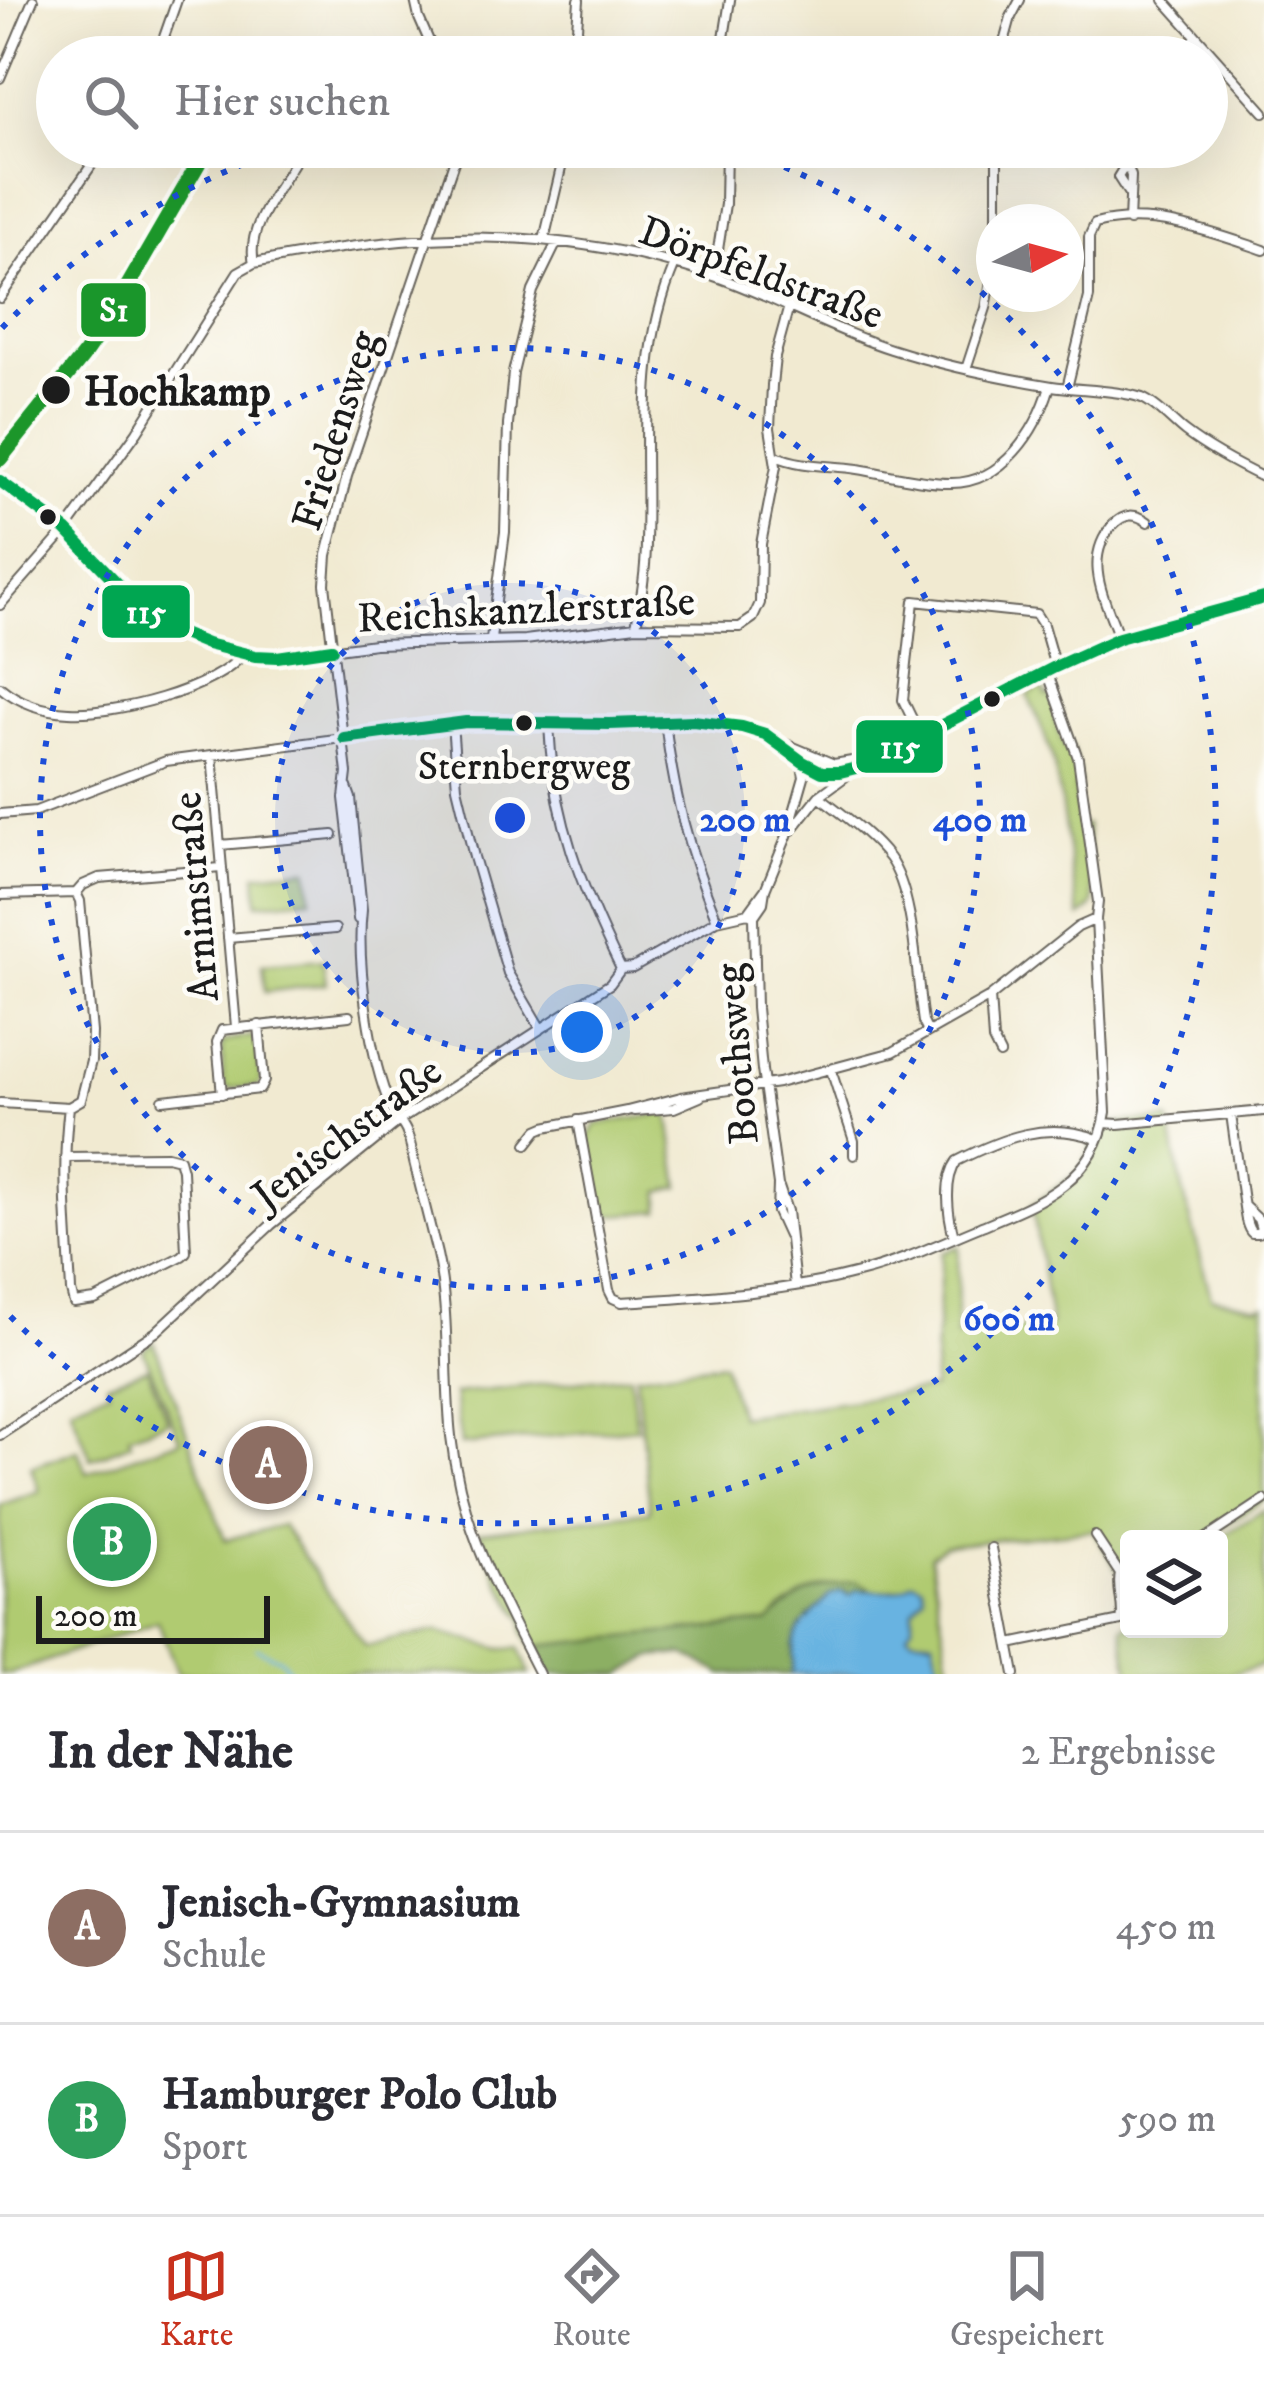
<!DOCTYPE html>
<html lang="de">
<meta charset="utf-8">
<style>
body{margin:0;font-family:"IM FELL DW Pica",serif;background:#f7f7f7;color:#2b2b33}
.controls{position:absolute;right:36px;bottom:36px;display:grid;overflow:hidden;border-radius:12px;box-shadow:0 12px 48px #0002}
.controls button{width:108px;height:108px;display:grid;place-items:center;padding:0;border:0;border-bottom:3px solid #e1e1e2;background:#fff;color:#2b2b33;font:60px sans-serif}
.compass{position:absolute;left:976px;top:204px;width:108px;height:108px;border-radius:50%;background:#fff;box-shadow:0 12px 48px #0002;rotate:84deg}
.scale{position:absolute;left:36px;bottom:30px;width:234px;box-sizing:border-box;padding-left:12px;border:6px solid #1c1c1c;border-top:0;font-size:33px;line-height:42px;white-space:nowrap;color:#1c1c1c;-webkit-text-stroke:9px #fdfcf7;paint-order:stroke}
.you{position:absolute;left:582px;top:1032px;width:42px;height:42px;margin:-30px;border:9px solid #fff;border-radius:50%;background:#1a73e8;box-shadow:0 0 0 18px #1a73e833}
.badge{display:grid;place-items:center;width:78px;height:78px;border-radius:50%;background:#c8321e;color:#fff;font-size:39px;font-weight:700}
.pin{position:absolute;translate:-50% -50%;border:6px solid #fff;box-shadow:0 3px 12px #0006}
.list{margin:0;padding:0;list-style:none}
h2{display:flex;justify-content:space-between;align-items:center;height:156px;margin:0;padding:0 48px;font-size:51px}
h2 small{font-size:39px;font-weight:400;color:#7c7c81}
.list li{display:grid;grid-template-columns:78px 1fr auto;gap:36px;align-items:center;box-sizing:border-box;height:192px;padding:0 48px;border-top:3px solid #e1e1e2}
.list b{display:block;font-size:45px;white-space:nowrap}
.list p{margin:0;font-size:39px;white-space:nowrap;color:#7c7c81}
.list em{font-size:39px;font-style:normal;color:#7c7c81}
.icon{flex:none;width:66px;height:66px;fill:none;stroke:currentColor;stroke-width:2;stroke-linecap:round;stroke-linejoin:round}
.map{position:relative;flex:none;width:1264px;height:1674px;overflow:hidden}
.search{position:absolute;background:#fff;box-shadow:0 12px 48px #0002;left:36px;right:36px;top:36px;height:132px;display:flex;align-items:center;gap:30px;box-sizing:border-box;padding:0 42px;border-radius:66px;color:#7c7c81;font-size:45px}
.sheet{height:540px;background:#fff}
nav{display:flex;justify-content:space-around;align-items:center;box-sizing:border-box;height:168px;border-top:3px solid #e1e1e2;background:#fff;font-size:33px;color:#7c7c81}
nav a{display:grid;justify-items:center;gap:6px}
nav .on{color:#c8321e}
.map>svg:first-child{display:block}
.green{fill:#b0cb71;stroke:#667446;stroke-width:3}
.forest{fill:#8caf63;stroke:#546640;stroke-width:3}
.water{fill:#68b3e1;stroke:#42687e;stroke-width:3}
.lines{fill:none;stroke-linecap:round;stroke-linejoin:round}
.stream{stroke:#68b3e1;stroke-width:3}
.minor-casing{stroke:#67645b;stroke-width:12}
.minor{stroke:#fff;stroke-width:8}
.bus-1-casing{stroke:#fdfcf7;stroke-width:21}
.bus-1{stroke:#00a651;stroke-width:12}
.rail-1-casing{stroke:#fdfcf7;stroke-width:24}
.rail-1{stroke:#1a962b;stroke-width:15}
.ring{fill:none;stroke:#1d4ed8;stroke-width:6;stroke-dasharray:6 12}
.stop-dot{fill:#1c1c1c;stroke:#fdfcf7;stroke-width:4.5}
.labels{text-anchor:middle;stroke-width:9;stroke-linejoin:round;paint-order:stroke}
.bus-label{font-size:39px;fill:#1c1c1c;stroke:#fdfcf7}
.street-label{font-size:42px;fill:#1c1c1c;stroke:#fdfcf7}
.stop-label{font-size:42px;font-weight:bold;fill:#1c1c1c;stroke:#fdfcf7;text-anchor:start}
.centre{fill:#1d4ed8;stroke:#fdfcf7;stroke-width:6}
.ring-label{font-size:36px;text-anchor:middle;font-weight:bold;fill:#1d4ed8;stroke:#fdfcf7;stroke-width:9;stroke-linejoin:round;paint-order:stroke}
.line-badge{stroke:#fdfcf7;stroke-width:4.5}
.badge-label{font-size:33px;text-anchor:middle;font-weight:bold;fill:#fff}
</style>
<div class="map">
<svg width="1264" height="1674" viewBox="0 0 1264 1674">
<rect width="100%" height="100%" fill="#fdfcf7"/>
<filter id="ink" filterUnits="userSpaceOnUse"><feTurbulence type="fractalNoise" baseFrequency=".00833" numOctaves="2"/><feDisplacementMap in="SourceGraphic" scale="24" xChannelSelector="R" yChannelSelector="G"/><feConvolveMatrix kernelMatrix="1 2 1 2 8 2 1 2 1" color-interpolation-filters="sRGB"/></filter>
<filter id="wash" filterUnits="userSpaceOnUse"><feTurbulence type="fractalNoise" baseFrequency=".004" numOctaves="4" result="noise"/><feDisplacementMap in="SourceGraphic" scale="48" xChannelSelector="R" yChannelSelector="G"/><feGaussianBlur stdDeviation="2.7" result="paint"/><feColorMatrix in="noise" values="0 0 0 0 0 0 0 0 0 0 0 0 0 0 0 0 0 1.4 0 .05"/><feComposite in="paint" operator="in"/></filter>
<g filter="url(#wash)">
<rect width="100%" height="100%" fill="#f1ead1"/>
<path class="green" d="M1042 687 1047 697 1052 695 1061 715 1055 719 1065 749 1072 747 1080 784 1075 787 1080 827 1086 825 1094 901 1091 908 1080 917C1068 865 1065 810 1052 757 1046 736 1036 715 1028 695Z
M308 869 311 898 258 903 256 874Z
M323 960 326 984 265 992 262 965Z
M252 1036 257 1042 261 1081 258 1086 227 1089 223 1081 222 1042Z
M669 1113 680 1187 660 1192V1211L605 1216 589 1137 596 1124Z
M1169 1120 1182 1187 1211 1297 1258 1307 1264 1305V1500L1203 1539H1129V1572L1120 1574 1093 1530 945 1545 930 1556 951 1674H942L937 1653 929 1638 912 1637 907 1633 913 1619 914 1582 906 1587 872 1593 868 1587 789 1604 769 1622 532 1647 524 1631V1621L501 1584 479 1532 650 1511 636 1375 723 1363 739 1416 933 1389 942 1253 959 1246 956 1337 1051 1325 1032 1205 1080 1170 1104 1123Z
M154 1342 225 1540 282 1525 365 1646 436 1631 501 1649 519 1648 530 1674H178L158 1621 10 1674H0V1505L39 1491 31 1467 78 1450 87 1473 180 1440 143 1350Z
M147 1368 168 1421 129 1436 131 1443 91 1459 70 1406 109 1390 107 1383Z
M630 1375 637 1428 461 1445 454 1394Z
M280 1446 285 1492 250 1495 246 1449Z
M1264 1510V1665L1229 1674H1130L1122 1627 1129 1621V1629H1219L1217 1539Z"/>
<path class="forest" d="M857 1581 868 1587 872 1593 850 1595 844 1591C824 1602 798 1620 794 1643 791 1653 795 1663 791 1674H724L683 1654 651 1657 622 1674H549L537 1646 769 1622C802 1591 812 1587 857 1581Z"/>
<path class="water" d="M913 1581 922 1585 924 1595 913 1609V1623L907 1633 912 1637 933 1639 942 1674H791C795 1663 792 1655 794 1644 796 1625 818 1611 829 1596L840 1591 850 1595 856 1590C875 1589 896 1596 913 1581Z"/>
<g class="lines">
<path class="stream" d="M256 1648 281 1659 293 1674"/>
</g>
</g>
<g filter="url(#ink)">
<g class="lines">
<g class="minor-casing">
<path id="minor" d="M415 0 419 18 436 57
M1164 0 1264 112
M157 57 177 0
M575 57 579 0
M721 57 730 0
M1000 57 1011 17 1020 0
M1176 57 1196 38
M0 78 33 0
M997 147V222
M727 150 779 147
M1129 221 1131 176 1129 170 1123 169 1118 177 1129 194
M544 240 566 147
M254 263C245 224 284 185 300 152
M714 276 725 204 726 147
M0 298 104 147
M966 369 986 308 994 264
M1067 388 1089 297V237L1095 224C1152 209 1210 232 1264 250
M776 456C801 467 832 465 858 469 888 474 920 483 950 483 1003 484 1037 430 1050 386
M0 481 66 530 151 616 175 631 243 654 277 657 375 644 525 640 636 626 740 627 753 618 760 603 761 544 776 466 770 428 772 385 775 357 789 306
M0 605 66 530 137 432 238 272 254 263C414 231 556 223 714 276 775 297 831 330 891 349 944 366 998 377 1052 386 1077 390 1120 390 1142 398 1158 405 1172 422 1185 432 1210 451 1237 465 1264 478
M636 626C641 598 646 571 646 542 649 443 635 359 675 264
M1119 638C1106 601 1081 560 1113 525 1125 513 1135 513 1148 522
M491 639 505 532 508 425 513 373 533 291 557 242
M0 687C19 703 45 711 69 712 114 715 215 690 243 654
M665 721C674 797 688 849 717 920
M452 723 457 787 474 857 508 973 541 1029
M549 725C553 817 581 887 621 969
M920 735 903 700 914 601 1036 614 1043 625 1055 667
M777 741C805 765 818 777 856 769L1055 667 1119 638 1264 598
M212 755 236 1027
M347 787 351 798 362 910C356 962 370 1060 391 1108 395 1117 402 1122 406 1131 411 1141 412 1155 415 1166 422 1193 428 1219 435 1246 451 1308 444 1373 451 1436 461 1528 498 1593 539 1674
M819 796C842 814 871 834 889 858 915 894 916 977 923 1022L928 1032
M0 814 36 811 166 761 466 722 610 724 704 722 753 730 834 764 876 757
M792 830 819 796 849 774
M220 845 333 835
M76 893 83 885 99 878 221 868
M0 895 76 893
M748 913 764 891
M754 916 756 1008 762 1070 778 1185 777 1212 788 1236
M754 916 763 903 765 890 787 836 804 777 801 761
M358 919 344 798 347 773 325 584 327 555 347 476 459 147
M228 938 335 929
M990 997 993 1040 1000 1054
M831 1070 854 1141V1155
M222 1094 217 1042 222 1030 349 1016
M163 1100 260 1089 264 1081 259 1025
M0 1103 69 1107
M634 1111 674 1108 700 1097
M1231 1114 1243 1201C1245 1211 1245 1226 1252 1233H1258L1261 1229 1258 1219 1244 1206
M578 1120 609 1290 613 1298 622 1302C700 1297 782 1293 858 1273 899 1263 938 1244 977 1228 1035 1204 1095 1184 1106 1112L1096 919 1098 902 1078 758 1047 671
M1104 1123 1118 1124 1264 1111
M527 1144 538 1130 545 1127 627 1111 681 1097 778 1083 893 1052 990 997 1078 927 1096 919
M65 1157 167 1156 179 1159 182 1170 186 1252 182 1256 95 1300 74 1303 71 1291C68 1230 61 1168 69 1107L81 1100 91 1061 92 1032 80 901 76 893
M779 1187 787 1211 795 1286
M954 1237C948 1215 943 1180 957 1161 1002 1138 1047 1120 1097 1139
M0 1435 156 1332 271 1225 399 1121 610 984 621 969 633 968 717 920 748 913 754 916
M1095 1536 1120 1574
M1205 1539 1264 1500
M991 1548 1015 1674
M1010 1644 1121 1621C1125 1605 1116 1590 1120 1574"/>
</g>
<use href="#minor" class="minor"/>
<g class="bus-1-casing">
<path id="bus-1" d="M0 481 66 530 141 608 175 631 207 644 255 656 277 657 332 649
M344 738 466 722 610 724 693 721 742 727 765 734 803 762 822 772H840L860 767 1055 667 1119 638 1264 598"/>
</g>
<use href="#bus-1" class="bus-1"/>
<g class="rail-1-casing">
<path id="rail-1" d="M0 459 83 356 108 320 208 147"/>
</g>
<use href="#rail-1" class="rail-1"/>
</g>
</g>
<circle cx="510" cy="818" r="235" fill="#1d4ed8" fill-opacity=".12"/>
<g class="ring">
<circle cx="510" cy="818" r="235"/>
<circle cx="510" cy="818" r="470"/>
<path d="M2 328A706 706 0 0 1 286 148M734 148A706 706 0 1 1 2 1308"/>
</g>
<g class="stop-dot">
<circle cx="56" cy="390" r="16"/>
<circle cx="48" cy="517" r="10"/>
<circle cx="992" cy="699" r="10"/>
<circle cx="524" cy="723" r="10"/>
</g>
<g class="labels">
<g class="bus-label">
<text x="524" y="779">Sternbergweg</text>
</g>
<g class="street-label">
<text transform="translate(762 271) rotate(20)" y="15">Dörpfeldstraße</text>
<text transform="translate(334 430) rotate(-73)" y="15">Friedensweg</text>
<text transform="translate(526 608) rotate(-3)" y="15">Reichskanzlerstraße</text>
<text transform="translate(194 897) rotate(-95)" y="15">Arnimstraße</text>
<text transform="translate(735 1054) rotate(-95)" y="15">Boothsweg</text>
<text transform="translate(346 1132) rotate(-37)" y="15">Jenischstraße</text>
</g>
<g class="stop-label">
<text x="84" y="405">Hochkamp</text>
</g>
</g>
<circle cx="510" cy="818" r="18" class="centre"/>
<g class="ring-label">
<text x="745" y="831">200 m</text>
<text x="980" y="831">400 m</text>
<text x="1009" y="1330">600 m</text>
</g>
<g class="line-badge">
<rect x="79" y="281" width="69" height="58" rx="12" fill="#1a962b"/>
<rect x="100" y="583" width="92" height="57" rx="12" fill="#00a651"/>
<rect x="854" y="718" width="91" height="57" rx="12" fill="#00a651"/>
</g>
<g class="badge-label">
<text x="114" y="321">S1</text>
<text x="146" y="623">115</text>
<text x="900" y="758">115</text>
</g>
</svg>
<div class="controls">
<button><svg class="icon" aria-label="layers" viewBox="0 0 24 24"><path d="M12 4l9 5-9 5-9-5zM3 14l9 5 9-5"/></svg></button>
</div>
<svg class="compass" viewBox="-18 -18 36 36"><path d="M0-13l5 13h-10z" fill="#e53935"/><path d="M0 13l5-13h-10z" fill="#7c7c81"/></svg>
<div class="scale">200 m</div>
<div class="you"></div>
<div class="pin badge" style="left:268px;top:1465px;background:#8d6e63">A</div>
<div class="pin badge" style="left:112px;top:1542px;background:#2e9e5b">B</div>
<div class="search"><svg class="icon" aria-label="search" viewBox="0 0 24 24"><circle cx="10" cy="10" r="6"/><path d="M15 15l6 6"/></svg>Hier suchen</div>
</div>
<section class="sheet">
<h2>In der Nähe<small>2 Ergebnisse</small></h2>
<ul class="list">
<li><span class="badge" style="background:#8d6e63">A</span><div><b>Jenisch-Gymnasium</b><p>Schule</p></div><em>450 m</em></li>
<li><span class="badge" style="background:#2e9e5b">B</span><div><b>Hamburger Polo Club</b><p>Sport</p></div><em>590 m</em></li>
</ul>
</section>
<nav>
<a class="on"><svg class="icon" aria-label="map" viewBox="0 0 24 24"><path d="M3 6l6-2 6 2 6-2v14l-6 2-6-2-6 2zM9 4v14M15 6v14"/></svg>Karte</a>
<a><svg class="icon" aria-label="directions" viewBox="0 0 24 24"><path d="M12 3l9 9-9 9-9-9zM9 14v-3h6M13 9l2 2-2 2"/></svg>Route</a>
<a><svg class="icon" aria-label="saved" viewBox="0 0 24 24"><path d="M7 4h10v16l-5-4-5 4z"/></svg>Gespeichert</a>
</nav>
